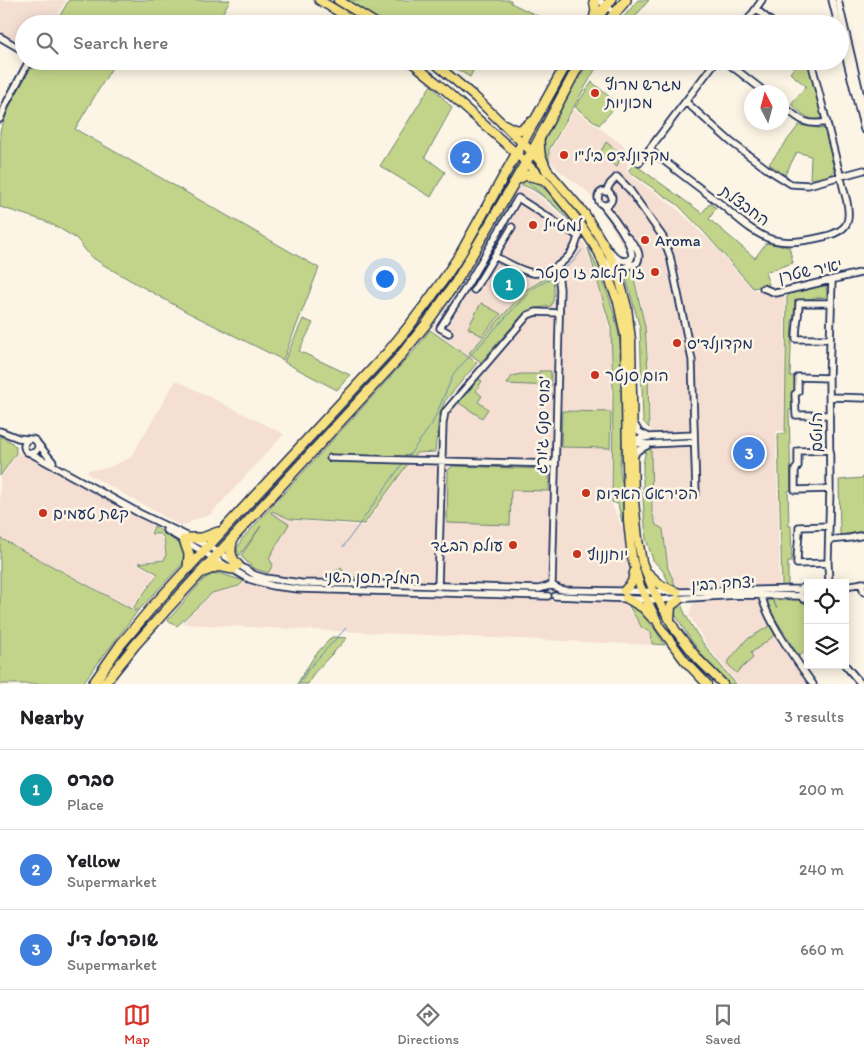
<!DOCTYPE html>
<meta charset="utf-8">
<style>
body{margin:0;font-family:Itim,"Playpen Sans Hebrew",sans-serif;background:#f2f2f2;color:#202124}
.controls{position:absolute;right:15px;bottom:15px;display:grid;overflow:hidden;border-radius:0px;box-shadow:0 2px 12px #0003}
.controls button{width:45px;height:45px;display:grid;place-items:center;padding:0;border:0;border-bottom:1px solid #e0e0e0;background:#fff;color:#202124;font:25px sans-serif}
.compass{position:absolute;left:744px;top:85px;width:45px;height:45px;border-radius:50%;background:#fff;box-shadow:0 2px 12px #0003;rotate:354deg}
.you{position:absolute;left:384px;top:278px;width:18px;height:18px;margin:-12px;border:4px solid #fff;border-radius:50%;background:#1a73e8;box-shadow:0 0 0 8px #1a73e833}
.badge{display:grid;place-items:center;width:32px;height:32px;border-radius:50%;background:#d93025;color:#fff;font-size:16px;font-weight:700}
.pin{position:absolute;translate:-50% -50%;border:2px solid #fff;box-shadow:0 1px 5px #0006}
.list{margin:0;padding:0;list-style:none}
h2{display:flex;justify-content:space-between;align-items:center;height:65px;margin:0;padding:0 20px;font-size:21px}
h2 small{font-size:16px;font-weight:400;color:#757577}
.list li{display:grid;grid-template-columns:32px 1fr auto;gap:15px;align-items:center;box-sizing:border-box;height:80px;padding:0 20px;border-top:1px solid #e0e0e0}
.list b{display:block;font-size:19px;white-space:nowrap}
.list p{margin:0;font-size:16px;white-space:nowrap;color:#757577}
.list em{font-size:16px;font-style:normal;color:#757577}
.icon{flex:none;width:28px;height:28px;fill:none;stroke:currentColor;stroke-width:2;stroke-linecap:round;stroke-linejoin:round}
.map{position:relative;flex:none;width:864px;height:684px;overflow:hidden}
.search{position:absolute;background:#fff;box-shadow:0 2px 12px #0003;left:15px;right:15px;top:15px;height:55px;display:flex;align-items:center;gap:12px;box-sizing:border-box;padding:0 18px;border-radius:28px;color:#757577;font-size:19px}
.sheet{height:305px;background:#fff}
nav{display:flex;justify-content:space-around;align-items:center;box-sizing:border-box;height:70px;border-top:1px solid #e0e0e0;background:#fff;font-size:14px;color:#757577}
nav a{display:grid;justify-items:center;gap:2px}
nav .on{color:#d93025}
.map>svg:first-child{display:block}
.built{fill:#f5dfd3}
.green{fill:#c2d489;stroke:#6e8274}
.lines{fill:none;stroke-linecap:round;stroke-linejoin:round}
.stream{stroke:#678bb9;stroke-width:1}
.minor-casing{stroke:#1b2f5e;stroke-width:9}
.major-casing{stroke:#1b2f5e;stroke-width:11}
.highway-casing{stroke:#1b2f5e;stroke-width:12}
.minor{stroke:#fcf5e5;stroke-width:5.5}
.major{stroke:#f8e181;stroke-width:8}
.highway{stroke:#f8e181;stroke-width:9}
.poi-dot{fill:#c8321e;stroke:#fcf5e5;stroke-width:2}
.labels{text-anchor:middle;stroke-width:5;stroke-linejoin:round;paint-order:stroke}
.poi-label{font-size:16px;fill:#1b2f5e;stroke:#fcf5e5;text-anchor:start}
.street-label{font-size:16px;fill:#1b2f5e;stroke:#fcf5e5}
</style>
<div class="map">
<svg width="864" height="684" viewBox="0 0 864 684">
<rect width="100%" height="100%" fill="#fcf5e5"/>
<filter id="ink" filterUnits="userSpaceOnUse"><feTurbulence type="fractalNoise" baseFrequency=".02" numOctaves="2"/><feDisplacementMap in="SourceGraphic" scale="10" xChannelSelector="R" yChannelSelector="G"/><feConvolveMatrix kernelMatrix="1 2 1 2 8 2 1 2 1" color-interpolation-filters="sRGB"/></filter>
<g filter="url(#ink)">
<path class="built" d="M0 0H66L53 24H24V46L0 33Z
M574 109 624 146 628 161 626 172 675 207 710 241 752 289 785 297 784 431H776L780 587 682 591 673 580 668 560 664 529 657 525 653 513 648 349 641 301 632 266 628 254 598 204 583 188 559 171 550 161V152Z
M519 186 526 188 540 197 577 230 586 247 603 302 611 338V503L624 531 625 553 629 573 634 590 625 603 642 629 650 634 651 645 182 624 212 594 240 587 252 569 240 557 272 511 290 520 364 526 417 454 432 455 437 454 440 415 447 403 479 363 432 329 465 283Z
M176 380 284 434 210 515 194 520 186 525 181 526 88 474V470L108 468 131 457Z
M18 452 153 525 149 535 160 536 163 539 165 555 163 559 136 563 156 575 131 608 0 537V478Z
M759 599 781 641 810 684H738L708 647 689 615 694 601Z"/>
<path class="green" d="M69 0H230L216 24H171L156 20 154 24H55Z
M344 0H511V3L554 24H381Z
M638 0H649L629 24H618Z
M35 61H116L75 129 319 268 283 360 187 312 107 267 90 256 77 239 59 228 45 221 0 207V131L11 103Z
M443 61H478L470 77Z
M589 61H600L549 150V165L543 150 544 142 574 86Z
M799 61H807L810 67 821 113V118C809 123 800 111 791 104L806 86 790 73Z
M592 82 618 104 599 125 575 107Z
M431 85 452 108 425 157 445 172 431 197 380 166Z
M799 125 825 129 834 170 831 176 810 179 811 156 797 152 785 175 769 164Z
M606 142 619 152 620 158 617 167 599 155Z
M634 164 702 213 710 203 716 208 709 219 755 258 766 243 789 247 793 263 765 272 769 285 753 288 704 232 678 205 628 171Z
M531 178 547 191 575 225C561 213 538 188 521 185L525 180Z
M588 248C604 280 617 314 621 350 626 385 623 429 620 465 619 475 623 482 624 492 625 502 623 513 622 522L618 504 612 502 613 390 611 328Z
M632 269 645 327 648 370 649 428 643 421 640 328 625 274 626 271Z
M551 275C555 283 555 298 551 306L537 308 524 313 481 362 469 353 526 290Z
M826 285 827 297 795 300V316L792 321 790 376H795C795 388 793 398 793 410H789L791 490 788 491 789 526H791L792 562H788V586H782L778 434H785L787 297 789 294Z
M481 303 501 314 482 336 468 328Z
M303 319 313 323 299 351 350 375 337 390 284 362Z
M430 330 477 363 445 401 439 415 435 452 416 453 364 524 290 519 272 511 271 513 289 524 269 558 273 565 268 573 253 568 241 556 261 526 239 556 237 549 242 539 414 351Z
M539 371H551V386L507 384 512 376 521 374H539Z
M477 378 482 381 476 391 482 396 478 402 488 409 482 418 459 403Z
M562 411 611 412 610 448 561 447Z
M0 436 11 442 16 447V453L0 476Z
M651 449 652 512 656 525 663 529 668 568 677 589 673 590 663 571 653 560 646 539 643 499V464L646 450Z
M453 466 546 469 549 475V491L511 490 510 525 447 523 448 470Z
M864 476V530L855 533 840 535 839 480 862 478Z
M154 526 181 545 185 550 184 562 138 611 133 608 158 574 139 563 164 560 166 555 164 538 160 534H151Z
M0 538 137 612 82 684H0Z
M341 568 348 577 372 578 379 581H331L332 573Z
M219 573 244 581 239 586 212 593 177 626 168 620 204 579 211 575Z
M772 599H797L805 601 808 607V650L799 656 765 602 772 600 777 608Z
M680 602C692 633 715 659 736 684H728C705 661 687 637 672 608Z
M627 603C646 613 653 627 665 645L652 644 651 633 642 628Z
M771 625 775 635 751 653 753 658 736 673 727 663 746 640Z
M332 637 347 638 314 673 308 684H297L315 655Z"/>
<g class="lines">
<path class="stream" d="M527 182 553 204 573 225
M560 272 573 262 582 250
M407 458 432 424 454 373 532 289 557 275
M343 547 403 463
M299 684 309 668 346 628"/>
<g class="minor-casing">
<path id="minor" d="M599 0 615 13
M832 0 838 24
M838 0 864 109
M756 9 774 24
M745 24 762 0
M840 33 864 130
M0 37 24 51
M725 61 765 92
M28 63 32 64 36 61
M686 102 731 142 767 169 791 184 808 185 864 170
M782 105C798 118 805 127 827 122
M0 119 7 102 28 63
M650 150C672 167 694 184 717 201 735 215 752 234 774 240 791 244 810 240 827 236 847 230 851 223 847 202L811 61
M639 163 716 61
M598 198a7 7 0 1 1 14 0a7 7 0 1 1-14 0Z
M606 192 610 184 617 177 629 189 653 223 663 237 670 256 692 360 696 493
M603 205C613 217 631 241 632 256L630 260C619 263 616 257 609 250
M494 256C507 262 520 271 533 273 540 274 546 271 552 269 571 259 580 243 579 222
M603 259 610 268 617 270 637 263C643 252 634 245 627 237
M763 288 776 293 864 272
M474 290 512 227
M449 333 440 328 465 289 518 198 579 237
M830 339H796C796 326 799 315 799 303H831
M830 397 864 398
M829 415H796L795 394 798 392V377L829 378
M633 422 639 432 647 436
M0 431 18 438 28 439
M24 446a7 7 0 1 1 14 0a7 7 0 1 1-14 0Z
M631 440 649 437 694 435
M629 443 648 444 694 442
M38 444 53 462
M830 450 798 451V466L795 470V490L830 489
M32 454 139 513 208 546 255 575 265 578 301 583 382 584 539 589 552 585 559 589 564 590 677 592 801 589
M330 458 555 464
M633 458 637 451 648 445
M166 530 249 579 273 586 298 589 548 596
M829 540 850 538 864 535
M828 563 797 564C797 551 799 540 799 527L829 526
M829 583 828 563 830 489 829 378 832 280
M861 583 864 592
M552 585 560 289 557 266
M845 586 864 583
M438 587 443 423 445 412 528 315 536 312 559 313
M808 587 802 588 800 594 803 599 808 598
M761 592C764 617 798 663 813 684
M555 596 658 600 738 595 800 596
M845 665 861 684"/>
</g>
<g class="major-casing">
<path id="major" d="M319 0 359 24
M338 0 377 24
M410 61 436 82 516 153 549 185 579 222 599 253 618 302 625 336 628 521 632 558 640 586 660 627 685 661 707 684
M432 61 476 98 532 152 585 214 604 245 617 270 627 307 631 340 634 501 638 539 642 562 654 592 676 631 698 659 723 684
M648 573 661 585 677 592
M624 591 632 582 634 572
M626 598 643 608 652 618
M670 620 671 606 679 600"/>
</g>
<g class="highway-casing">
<path id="highway" d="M594 19 596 10 594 0
M592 24 611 0
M606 24 626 0
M503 124C517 132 519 133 531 122
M539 140 540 154 547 171
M516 180 526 175 543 179
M190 538H202L218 532
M233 538C230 549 229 557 238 565
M184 540 189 554 188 569
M203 572 218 566 233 569
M93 684 121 644 153 606 388 352C415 320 439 288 461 253L568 61
M104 684 135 645 168 608 397 360 427 323 456 282 532 152 581 61"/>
</g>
<use href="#minor" class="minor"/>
<use href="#major" class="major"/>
<use href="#highway" class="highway"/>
</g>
</g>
<g class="poi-dot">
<circle cx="595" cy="93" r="5"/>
<circle cx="564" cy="155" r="5"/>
<circle cx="533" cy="225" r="5"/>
<circle cx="645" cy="240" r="5"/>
<circle cx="655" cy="272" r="5"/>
<circle cx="677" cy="343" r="5"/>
<circle cx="595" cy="375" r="5"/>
<circle cx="586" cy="493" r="5"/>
<circle cx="43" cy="513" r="5"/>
<circle cx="513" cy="545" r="5"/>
<circle cx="577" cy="554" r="5"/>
</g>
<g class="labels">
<g class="poi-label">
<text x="605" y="90">מגרש מרוץ<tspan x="605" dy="18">מכוניות</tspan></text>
<text x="574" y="161">מקדונלדס ביל"ו</text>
<text x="543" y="231">למטייל</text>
<text x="655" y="246">Aroma</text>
<text x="645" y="278" text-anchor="end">זו קלאב זו סנטר</text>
<text x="687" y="349">מקדונלד'ס</text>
<text x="605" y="381">הום סנטר</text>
<text x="596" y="499">הפיראט האדום</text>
<text x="53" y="519">קשת טעמים</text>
<text x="503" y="551" text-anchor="end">עולם הבגד</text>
<text x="587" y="560">יוחננוף</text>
</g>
<g class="street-label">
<text transform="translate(745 205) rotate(36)" y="6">החבצלת</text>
<text transform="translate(810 270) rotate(-12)" y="6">יאיר שטרן</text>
<text transform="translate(542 425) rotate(-88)" y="6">בוסי סנט ג'ורג'</text>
<text transform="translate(816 432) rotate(-90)" y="6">הלוטם</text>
<text transform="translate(372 577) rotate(1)" y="6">המלך חסן השני</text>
<text transform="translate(723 583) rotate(-3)" y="6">יצחק רבין</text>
</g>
</g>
</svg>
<div class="controls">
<button><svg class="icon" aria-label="locate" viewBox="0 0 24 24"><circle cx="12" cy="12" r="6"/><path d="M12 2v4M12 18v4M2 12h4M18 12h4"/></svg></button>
<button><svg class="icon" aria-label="layers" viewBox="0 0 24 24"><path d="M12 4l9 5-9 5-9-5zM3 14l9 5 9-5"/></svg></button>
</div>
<svg class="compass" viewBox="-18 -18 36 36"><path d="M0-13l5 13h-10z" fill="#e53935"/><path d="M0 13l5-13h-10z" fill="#757577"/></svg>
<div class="you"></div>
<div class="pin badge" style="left:509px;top:284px;background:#0f9aa8">1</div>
<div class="pin badge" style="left:466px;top:157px;background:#3f7fe0">2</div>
<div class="pin badge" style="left:749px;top:453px;background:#3f7fe0">3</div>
<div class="search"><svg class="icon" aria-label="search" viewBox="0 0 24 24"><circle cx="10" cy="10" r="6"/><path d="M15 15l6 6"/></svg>Search here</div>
</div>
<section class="sheet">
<h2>Nearby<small>3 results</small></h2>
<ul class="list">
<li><span class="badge" style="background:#0f9aa8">1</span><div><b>סברס</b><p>Place</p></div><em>200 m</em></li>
<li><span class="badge" style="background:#3f7fe0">2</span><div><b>Yellow</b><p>Supermarket</p></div><em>240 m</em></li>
<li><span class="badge" style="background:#3f7fe0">3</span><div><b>שופרסל דיל</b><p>Supermarket</p></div><em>660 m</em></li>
</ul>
</section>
<nav>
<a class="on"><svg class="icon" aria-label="map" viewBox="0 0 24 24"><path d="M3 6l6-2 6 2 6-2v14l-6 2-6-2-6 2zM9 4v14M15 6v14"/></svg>Map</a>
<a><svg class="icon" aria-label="directions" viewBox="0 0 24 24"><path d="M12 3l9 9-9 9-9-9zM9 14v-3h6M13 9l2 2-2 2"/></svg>Directions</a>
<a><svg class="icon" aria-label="saved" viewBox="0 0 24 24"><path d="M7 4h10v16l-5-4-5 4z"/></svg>Saved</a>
</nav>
